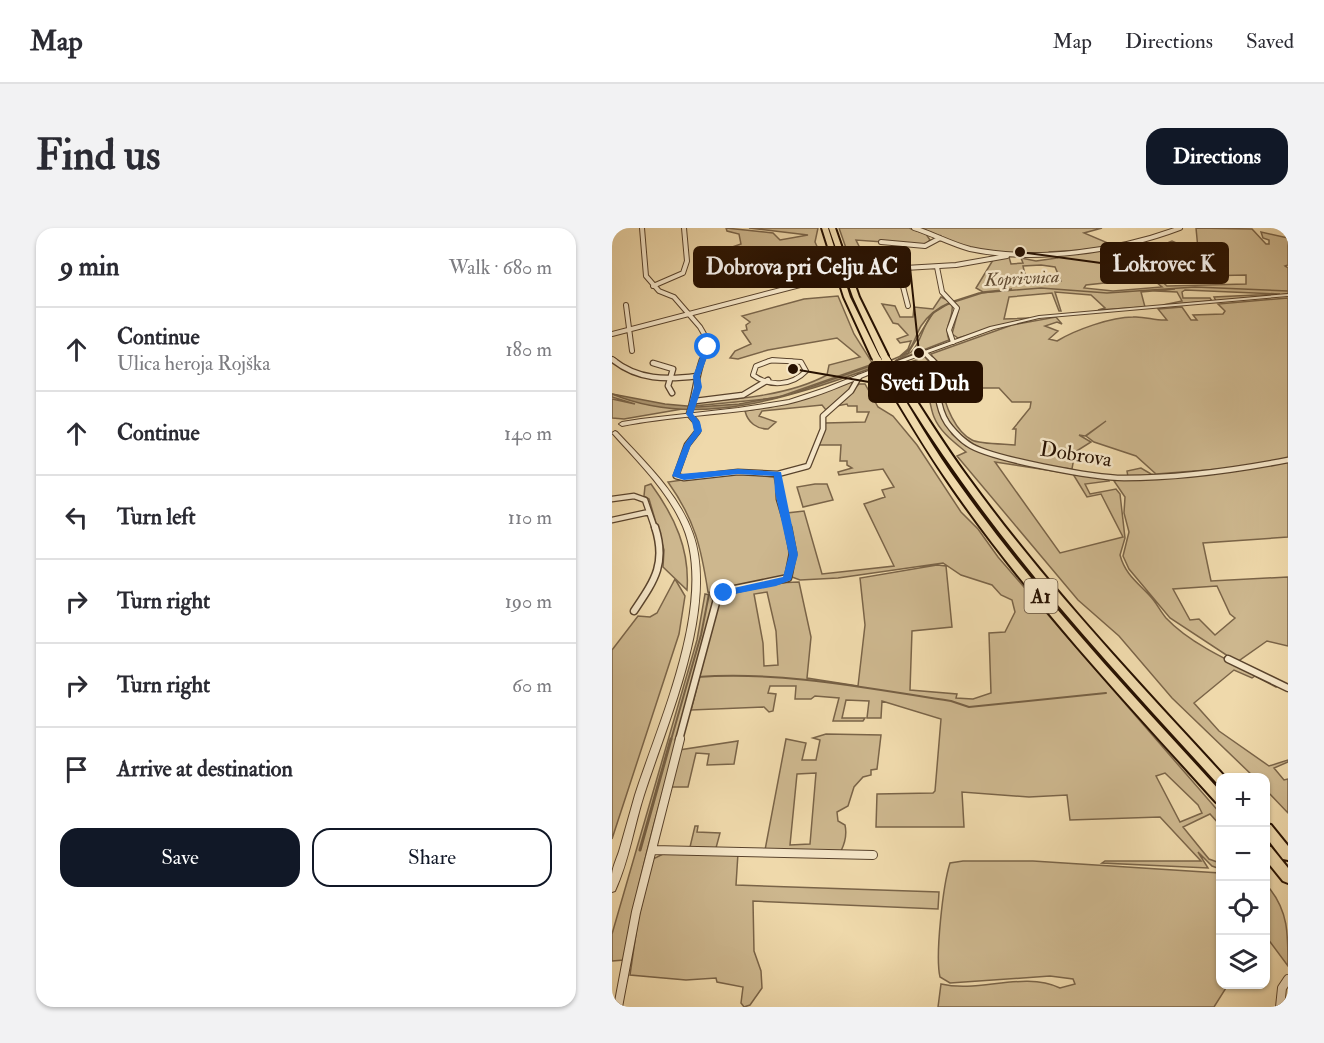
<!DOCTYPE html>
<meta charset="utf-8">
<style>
body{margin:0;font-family:"IM FELL Double Pica",serif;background:#f2f2f3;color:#2b2b33}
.controls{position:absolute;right:18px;bottom:18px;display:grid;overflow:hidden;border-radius:12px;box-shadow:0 2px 4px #0004}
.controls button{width:54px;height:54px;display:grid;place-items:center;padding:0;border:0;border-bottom:2px solid #e1e1e2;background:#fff;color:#2b2b33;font:30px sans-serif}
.stop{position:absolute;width:18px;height:18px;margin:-14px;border:4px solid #1a73e8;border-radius:50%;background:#fff}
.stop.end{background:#1a73e8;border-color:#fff;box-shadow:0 2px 6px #0008}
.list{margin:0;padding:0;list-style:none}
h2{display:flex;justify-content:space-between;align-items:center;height:78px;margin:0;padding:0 24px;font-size:26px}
h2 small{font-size:20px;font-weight:400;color:#7c7c81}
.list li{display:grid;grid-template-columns:39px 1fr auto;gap:18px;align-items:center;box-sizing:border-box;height:84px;padding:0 24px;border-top:2px solid #e1e1e2}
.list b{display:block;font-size:22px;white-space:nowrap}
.list p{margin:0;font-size:20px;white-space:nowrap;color:#7c7c81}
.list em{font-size:20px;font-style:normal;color:#7c7c81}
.actions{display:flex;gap:12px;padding:18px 24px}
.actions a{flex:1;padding:14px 0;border:2px solid #111827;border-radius:18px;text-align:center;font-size:21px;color:#111827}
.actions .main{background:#111827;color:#fff}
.icon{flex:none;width:33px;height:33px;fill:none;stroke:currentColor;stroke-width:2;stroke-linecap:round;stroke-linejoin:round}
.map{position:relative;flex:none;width:676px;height:779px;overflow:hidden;border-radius:18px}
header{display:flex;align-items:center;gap:36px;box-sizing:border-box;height:84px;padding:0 30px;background:#fff;border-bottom:2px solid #e1e1e2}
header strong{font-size:28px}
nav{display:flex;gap:33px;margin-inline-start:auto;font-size:21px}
.intro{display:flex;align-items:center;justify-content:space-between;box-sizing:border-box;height:144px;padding:0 36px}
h1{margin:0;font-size:42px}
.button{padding:15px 27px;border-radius:18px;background:#111827;color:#fff;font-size:21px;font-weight:700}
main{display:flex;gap:36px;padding:0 36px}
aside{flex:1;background:#fff;border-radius:18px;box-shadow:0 2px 4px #0004}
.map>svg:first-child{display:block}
.green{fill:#cdb78e;stroke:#7a6448;stroke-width:1.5;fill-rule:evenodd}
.water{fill:#ab9571;stroke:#766044;stroke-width:1.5}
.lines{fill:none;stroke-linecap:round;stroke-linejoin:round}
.stream-far2{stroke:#766044;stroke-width:1.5}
.stream-far1{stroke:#766044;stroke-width:2}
.stream{stroke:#766044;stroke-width:3}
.pedestrian-far1-casing{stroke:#59432c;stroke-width:5}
.pedestrian-casing{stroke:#59432c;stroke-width:6}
.minor-far3-casing{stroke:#59432c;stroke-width:6}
.minor-far2-casing{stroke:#59432c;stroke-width:7}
.minor-far1-casing{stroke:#59432c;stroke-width:9}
.minor-casing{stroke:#59432c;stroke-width:10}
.tertiary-casing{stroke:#59432c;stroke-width:2}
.motorway-casing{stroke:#271101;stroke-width:4}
.pedestrian-far1{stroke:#f5e6c8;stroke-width:3}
.pedestrian{stroke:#f5e6c8;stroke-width:4}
.minor-far3{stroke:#f5e6c8;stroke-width:4}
.minor-far2{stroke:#f5e6c8;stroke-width:4.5}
.minor-far1{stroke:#f5e6c8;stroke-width:6}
.minor{stroke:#f5e6c8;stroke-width:8}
.tertiary{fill:#f5e6c8;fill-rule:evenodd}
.motorway{fill:#efd9ab;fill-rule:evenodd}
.motorway-bridge-far1-casing{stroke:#271101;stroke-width:9;stroke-linecap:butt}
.motorway-bridge-casing{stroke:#271101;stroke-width:10;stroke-linecap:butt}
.motorway-bridge-far1{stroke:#efd9ab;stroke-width:7}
.motorway-bridge{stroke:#efd9ab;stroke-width:8}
.route{fill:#1a73e8}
.labels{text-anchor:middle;stroke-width:5;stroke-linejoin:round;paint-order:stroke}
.far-water-label{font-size:18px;font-style:italic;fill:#624c33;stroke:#f5e6c8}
.shield{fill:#f5e6c8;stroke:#65513d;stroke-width:1.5}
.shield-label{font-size:20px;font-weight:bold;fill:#271101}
.street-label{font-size:21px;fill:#271101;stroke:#f5e6c8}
.leader{fill:none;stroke:#271101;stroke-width:2}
.callout-dot{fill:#271101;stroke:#f5e6c8;stroke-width:2}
.callout{fill:#271101;stroke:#271101;stroke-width:2}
.callout-label{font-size:22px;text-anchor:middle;font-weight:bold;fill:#fff}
</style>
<header>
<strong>Map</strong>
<nav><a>Map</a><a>Directions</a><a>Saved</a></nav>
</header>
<div class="intro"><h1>Find us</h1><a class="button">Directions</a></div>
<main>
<aside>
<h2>9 min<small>Walk · 680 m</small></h2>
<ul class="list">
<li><svg class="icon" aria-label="ahead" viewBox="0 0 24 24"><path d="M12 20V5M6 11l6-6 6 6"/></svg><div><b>Continue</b><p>Ulica heroja Rojška</p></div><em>180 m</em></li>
<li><svg class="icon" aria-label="ahead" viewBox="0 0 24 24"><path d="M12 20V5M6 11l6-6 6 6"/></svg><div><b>Continue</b></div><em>140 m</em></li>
<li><svg class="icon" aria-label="left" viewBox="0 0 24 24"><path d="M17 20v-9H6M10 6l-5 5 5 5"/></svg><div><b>Turn left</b></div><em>110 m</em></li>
<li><svg class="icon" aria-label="right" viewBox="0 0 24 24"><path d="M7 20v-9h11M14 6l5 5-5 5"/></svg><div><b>Turn right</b></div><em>190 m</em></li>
<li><svg class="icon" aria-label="right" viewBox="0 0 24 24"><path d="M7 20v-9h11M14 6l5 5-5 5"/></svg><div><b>Turn right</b></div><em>60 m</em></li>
<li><svg class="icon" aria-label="arrive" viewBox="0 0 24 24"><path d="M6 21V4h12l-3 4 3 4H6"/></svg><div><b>Arrive at destination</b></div></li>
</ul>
<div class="actions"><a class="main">Save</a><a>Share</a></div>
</aside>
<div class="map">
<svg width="676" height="779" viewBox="0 0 676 779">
<rect width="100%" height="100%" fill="#efd9ab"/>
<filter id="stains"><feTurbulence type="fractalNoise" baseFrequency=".00333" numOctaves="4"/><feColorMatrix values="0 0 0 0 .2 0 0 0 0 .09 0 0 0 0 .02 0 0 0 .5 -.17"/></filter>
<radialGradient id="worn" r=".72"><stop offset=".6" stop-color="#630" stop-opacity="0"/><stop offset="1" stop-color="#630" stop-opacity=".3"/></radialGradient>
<path class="green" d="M114 0 161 5 168 12 196 7 137 0H206L203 14 208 25 183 32 175 37 170 33 164 34 169 38 147 46H130L140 43V38L115 31 117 20 129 16 127 6 115 3Z
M227 0H297L314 6 318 12 313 17 244 12 248 20 256 21 265 31 253 29 254 36 246 38 248 41 264 40 242 43Z
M308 0H490L472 5 503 18C455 24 398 31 351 18 336 13 323 5 308 0Z
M584 0 640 1 654 16H657V12L651 10 649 4 676 10V37L673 38 676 40V66L604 73 602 69 668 66 573 62 570 64 571 70H598L600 73 551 77 570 73 565 64 543 63 563 61 529 64 533 79 486 82 493 80 479 67 443 64 449 83H447L440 65 397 69 392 91 417 90 346 110 340 106 347 80 342 74 370 65 400 61 371 64 364 60 381 32 397 29 399 36 411 35 409 30 424 33 445 30 438 24 502 20 501 26 511 25 515 22 537 31 542 29 535 26 540 24 536 21 551 20 548 18 560 13 578 21H586ZM429 37 443 39 449 53 436 55 414 51 411 38ZM634 47V56L555 58 545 49ZM539 50 550 59 501 63 472 60 474 57Z
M226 68 242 106 261 136 164 170 82 178 87 174C128 171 178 167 215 147L217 137 248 129 225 110 156 122 126 131 118 130 123 123 139 116 130 103 135 102 134 97 138 94 130 88 192 71Z
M329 69 339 74C327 79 316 87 309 98 302 110 302 122 288 128L296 121 299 113 288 115 285 111 296 107 286 96 281 95 270 76 283 78 288 89H301L302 79 321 81Z
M676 70V309L591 315 599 353 676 349V418L655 413 625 434 558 390 517 341 511 328 517 304 512 285 513 269 502 253 516 249 515 243 529 240 539 246 551 248 621 240 544 246 524 228 482 214 474 208 494 193 473 208 467 207 479 214 463 224 460 241C413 235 348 229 330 179 326 167 329 154 326 142 325 136 322 131 319 126L400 97 444 89 450 96 445 94 433 98 446 103 437 111 445 113C463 102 499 89 521 89 533 88 543 93 555 92L546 81 570 79 579 92H585L581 87 611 86 613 83 606 76ZM331 160H387L400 174H419L418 180 401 201H404L403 217C393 216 367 216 360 212 344 204 332 177 331 160ZM605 358 618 386 623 390 603 407 587 391 578 392 561 361Z
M340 75C343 89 331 97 337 112L283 133C286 130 294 128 299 124 314 111 308 83 340 75Z
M313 129 322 140 325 177 340 206 349 214 368 223 496 251 497 253 473 256 478 266 504 261 508 266 513 310 508 327C513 346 525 354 538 368 544 374 548 383 554 390 581 419 631 439 666 457L664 459 643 448 640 450 622 442 582 475 607 503 657 538 676 532V534L662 540 672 552 676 551V585L654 562V550L642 549 560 470 507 408 466 372 345 228 354 224C342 214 328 204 322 189 315 172 317 141 298 134ZM383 234 461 246 475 269 489 266 511 309 448 325Z
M241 153 239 160 214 182 210 177 150 183 147 188 164 194 156 201C145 201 136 195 133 183L168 177Z
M247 156H253L266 179 281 188 305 217 349 284 366 301 386 329 608 585V597L598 586 571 599 597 631 608 635V641L600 638 586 624 596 640 490 635 493 633H589L548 589 458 592 455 567 417 569 350 564 352 599H264L265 566 321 565 323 563 329 491 270 473 269 490H255L257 473 234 472 230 490H253L251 493H221L227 470 203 468 199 471H183L184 458H158L156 465 164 466 161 483 157 484 152 479 79 482 107 373C120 358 167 354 187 354L199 409 195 450 246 458 253 397 248 350 325 337 334 338 340 399 300 403 298 462 345 466 344 470 361 471 379 465 377 405 393 404 403 384 400 372 389 367 380 357 349 347 331 335 226 350 188 352 180 349 183 326 175 285 192 283 210 346 282 338 252 276 273 269 270 262 282 259 271 241 227 247 226 244 240 240 235 237V233H228L229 217H205L213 195 253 194 257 184H245V178H236L235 176 224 178ZM155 364 164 403 166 437 152 438 151 415 142 366ZM553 545 586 577 590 585 568 594 544 548Z
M0 166 39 176 76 180 12 191 0 190V171L23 176 0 169Z
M119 245 162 249C168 278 183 318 174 347L166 351 101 365 96 364C89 319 83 292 56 254Z
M39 256C63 289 78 322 75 362L51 339 52 322 37 271 32 268 33 258Z
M203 256H215L221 272 191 279 185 259Z
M63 351 73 368 67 406 0 611V422L26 388 38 389 45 385Z
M93 366 98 367 101 373C74 494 32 610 12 732L0 733V706L85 412Z
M214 506 269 507 265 541 259 542V547L251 549 242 559 236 578 225 584 226 593 233 597C235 606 233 615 229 623L153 622 174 511 194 515 190 532H204L208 512 201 510ZM204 545 198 616 178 617 185 546Z
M126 513 122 536 95 537 97 526 84 525 76 559H57L67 522Z
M83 598H86L85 604 108 605 104 620 78 619Z
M126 625 124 657 327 664 326 681 141 673 142 723 149 743 150 760 138 777 132 779 129 775 131 759 105 754 104 750 74 752 18 747 26 692 41 631 51 626Z
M351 633H421L608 645V756L613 757 614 760 602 779H326L329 756C368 765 411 743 448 760L463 756 461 751 438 748 338 755 328 749C323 728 331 657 338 635Z
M654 661H658C676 684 676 705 676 738L656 711H654Z"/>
<path class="water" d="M261 137 263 139C181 168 86 202 0 166L53 176 86 179 127 176 176 167Z"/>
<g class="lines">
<path class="stream-far2" d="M277 133 296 125 321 85 339 74 367 65 429 60 495 65 583 59 676 63"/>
<path class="stream-far1" d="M85 449C171 443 254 460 339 473L357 479 494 465
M59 512 89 407 97 366"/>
<path class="stream" d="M28 622 59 511"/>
<g class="pedestrian-far1-casing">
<path id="pedestrian-far1" d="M156 133H180"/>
</g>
<g class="pedestrian-casing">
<path id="pedestrian" d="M160 132 189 134 194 143C180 158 157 159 141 147L144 138Z"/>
</g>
<g class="minor-far3-casing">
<path id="minor-far3" d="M30 0 34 48 47 63 62 69 88 99 96 113 90 133
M302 0C321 6 339 16 358 21 422 35 508 23 568 0
M269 14 313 18 328 10
M286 39 296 78
M325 39 330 64 345 80 337 102 341 114
M259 42 344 37 395 28
M41 58 71 45 75 33 72 0
M14 77 20 123
M0 106 215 50
M312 124 321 133
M0 131 3 133"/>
</g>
<g class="minor-far2-casing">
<path id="minor-far2" d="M1 132C26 152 54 152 85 148
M90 132C84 150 83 168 77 186L84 194 86 203 75 217 64 248 72 250 126 244 166 246 167 271 176 301
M320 132 323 135C325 157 324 183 339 200 344 206 350 212 356 216 377 231 485 250 512 250 565 250 624 242 676 232
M41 135 61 141 56 158 60 165
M83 173 131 167 156 152
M166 246 196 238 211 201V188L239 163 247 149
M0 271 22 268 33 272 43 301
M0 292 37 284"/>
</g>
<g class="minor-far1-casing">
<path id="minor-far1" d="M22 383C42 353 55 336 43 299
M616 431 676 460
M67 512 105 371 118 362 176 350 181 325 176 299"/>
</g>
<g class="minor-casing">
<path id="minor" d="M41 622 261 627
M6 779 24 684 68 511
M668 779 670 760 676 751"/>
</g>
<g class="tertiary-casing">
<path id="tertiary" d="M676 66V68L427 90 382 101 285 136 280 135 378 99 427 88Z
M264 140 266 141V143C236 155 206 169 175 176 120 187 65 187 10 198L7 196 10 194 29 191 126 180 177 172 213 160Z
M3 203 5 204C33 234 67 266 81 306 107 379 55 495 32 567 22 598 17 633 3 663L0 664C0 658 0 652 0 646 1 637 6 628 8 620 13 602 18 585 23 567 47 492 106 367 68 292 52 259 25 233 1 206L0 205Z"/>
</g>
<g class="motorway-casing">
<path id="motorway" d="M210 0H216L238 69 268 130 267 132 260 130 232 69Z
M217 0H223L247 69 276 128 275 130 268 128 241 69Z
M278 141H284C308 178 331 216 357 251 434 357 524 452 612 548L613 550H608V555L604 554C516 457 426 361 350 254 324 218 300 181 277 143Z
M270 144H276C300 183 322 222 349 259 427 368 519 465 608 563V576L604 574C513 473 419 373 341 261 315 224 292 185 269 146Z
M654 596 659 597 676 618V632L671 631 654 609Z
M654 618 659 619 676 640V655L671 653 654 632Z"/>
</g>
<use href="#pedestrian-far1" class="pedestrian-far1"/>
<use href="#pedestrian" class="pedestrian"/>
<use href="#minor-far3" class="minor-far3"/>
<use href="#minor-far2" class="minor-far2"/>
<use href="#minor-far1" class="minor-far1"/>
<use href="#minor" class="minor"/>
<use href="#tertiary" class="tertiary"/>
<use href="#motorway" class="motorway"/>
<g class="motorway-bridge-far1-casing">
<path id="motorway-bridge-far1" d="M272 128 275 133
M264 130 266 133"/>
</g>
<g class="motorway-bridge-casing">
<path id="motorway-bridge" d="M265 132 273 146
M274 132 281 143"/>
</g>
<use href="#motorway-bridge-far1" class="motorway-bridge-far1"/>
<use href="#motorway-bridge" class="motorway-bridge"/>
</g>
<path class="route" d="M93 117 99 119 88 148 90 159 81 186 88 194 90 203 79 217 68 246 126 241 169 244 186 327 179 352 164 358 112 368 107 365 108 363 171 349 177 327 163 264 162 248 126 246 72 252 60 248 72 217 82 203 80 194 74 186 82 159 81 148Z"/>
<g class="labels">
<g class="far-water-label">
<text transform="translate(410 50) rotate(-3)" y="6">Koprivnica</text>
</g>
<rect class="shield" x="412.5" y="351" width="33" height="34" rx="4.5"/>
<g class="shield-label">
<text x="429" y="375">A1</text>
</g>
<g class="street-label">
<text transform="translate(464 226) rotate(9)" y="7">Dobrova</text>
</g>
</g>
<path class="leader" d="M408 24L489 35M307 125L298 39M181 141L257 154"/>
<g class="callout-dot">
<circle cx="408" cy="24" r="6"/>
<circle cx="307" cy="125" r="6"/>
<circle cx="181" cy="141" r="6"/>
</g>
<g class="callout">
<rect x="489" y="15" width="127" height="40" rx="6"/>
<rect x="82" y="19" width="216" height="40" rx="6"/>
<rect x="257" y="134" width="113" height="40" rx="6"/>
</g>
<g class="callout-label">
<text x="552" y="43">Lokrovec K</text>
<text x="190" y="46">Dobrova pri Celju AC</text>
<text x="313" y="162">Sveti Duh</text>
</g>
<rect width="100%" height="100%" filter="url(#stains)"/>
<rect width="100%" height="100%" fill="url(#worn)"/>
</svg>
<div class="controls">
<button>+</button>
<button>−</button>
<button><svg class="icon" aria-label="locate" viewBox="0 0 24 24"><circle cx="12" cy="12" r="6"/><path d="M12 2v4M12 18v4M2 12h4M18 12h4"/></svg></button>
<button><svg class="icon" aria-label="layers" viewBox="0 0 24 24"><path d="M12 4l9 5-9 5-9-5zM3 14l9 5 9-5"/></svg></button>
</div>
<div class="stop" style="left:96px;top:119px"></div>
<div class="stop end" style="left:112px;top:365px"></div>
</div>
</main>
